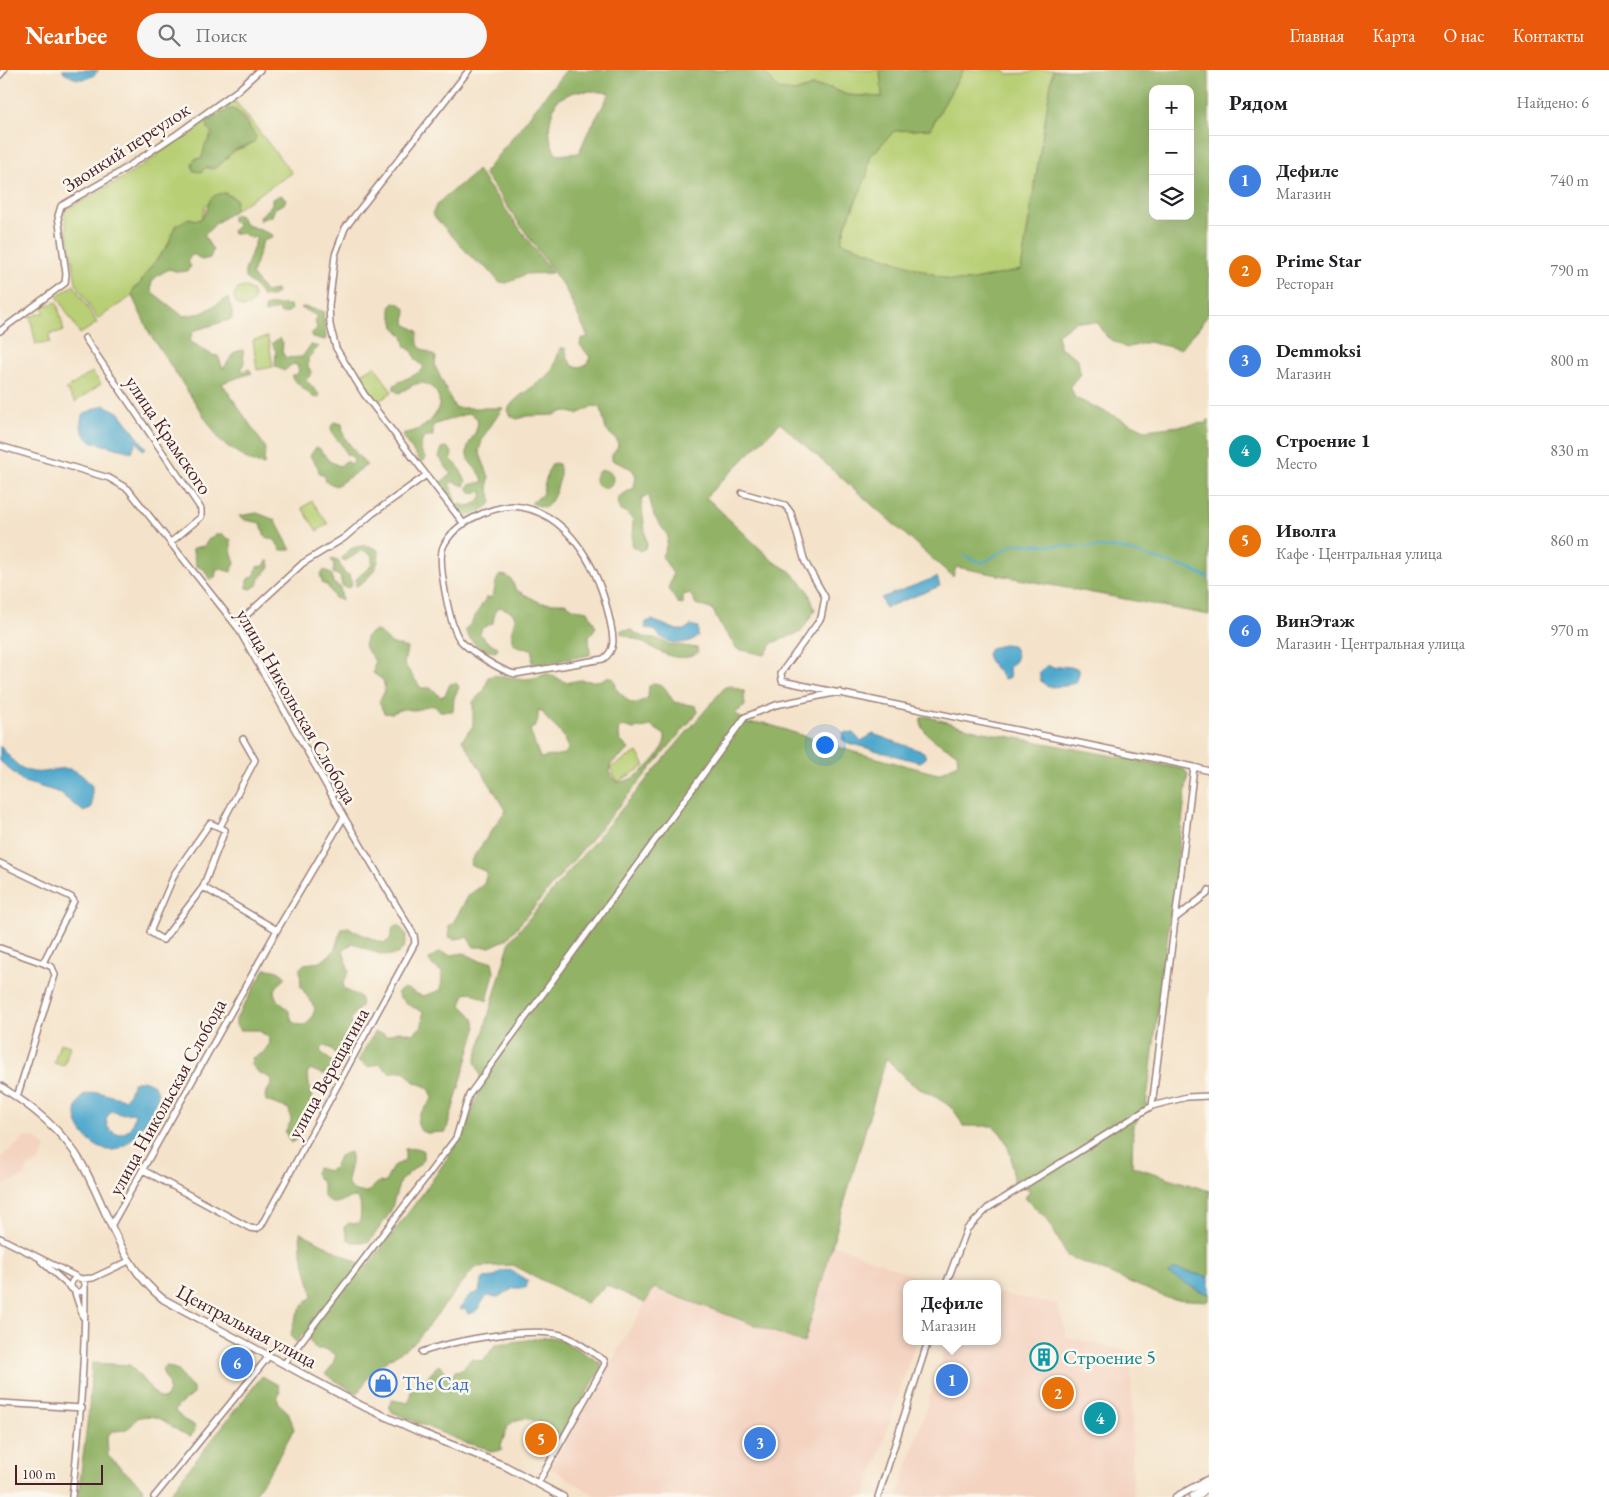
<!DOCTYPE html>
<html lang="ru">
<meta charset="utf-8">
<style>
body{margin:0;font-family:"EB Garamond",serif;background:#f6f6f6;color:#202124}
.controls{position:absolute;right:15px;top:15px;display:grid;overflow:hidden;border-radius:10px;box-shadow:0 5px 20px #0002}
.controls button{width:45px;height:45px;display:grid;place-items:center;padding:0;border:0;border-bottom:1px solid #e0e0e0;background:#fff;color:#202124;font:25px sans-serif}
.scale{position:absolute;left:15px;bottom:12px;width:88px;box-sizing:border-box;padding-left:5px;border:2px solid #4a1f2b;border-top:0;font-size:14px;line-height:18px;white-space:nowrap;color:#4a1f2b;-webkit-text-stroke:4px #fbf7ec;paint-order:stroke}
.you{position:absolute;left:824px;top:674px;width:18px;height:18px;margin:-12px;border:4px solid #fff;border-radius:50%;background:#1a73e8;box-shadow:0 0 0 8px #1a73e833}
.badge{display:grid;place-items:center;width:32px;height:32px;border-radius:50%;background:#ea580c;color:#fff;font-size:16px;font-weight:700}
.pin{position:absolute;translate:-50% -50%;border:2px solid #fff;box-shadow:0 1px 5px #0006}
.popup{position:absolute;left:903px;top:1210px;width:98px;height:65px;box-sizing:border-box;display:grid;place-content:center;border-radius:10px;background:#fff;filter:drop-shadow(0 1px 4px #0005);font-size:16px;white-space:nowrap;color:#757577}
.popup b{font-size:19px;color:#202124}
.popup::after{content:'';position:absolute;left:50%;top:100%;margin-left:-10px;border:10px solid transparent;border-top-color:#fff}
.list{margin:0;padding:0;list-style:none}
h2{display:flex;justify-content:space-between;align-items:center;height:65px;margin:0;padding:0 20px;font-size:21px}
h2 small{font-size:16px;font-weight:400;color:#757577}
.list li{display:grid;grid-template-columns:32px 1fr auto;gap:15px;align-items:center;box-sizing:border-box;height:90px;padding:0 20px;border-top:1px solid #e0e0e0}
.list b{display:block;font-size:19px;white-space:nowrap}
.list p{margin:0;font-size:16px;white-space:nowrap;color:#757577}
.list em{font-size:16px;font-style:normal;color:#757577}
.icon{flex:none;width:28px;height:28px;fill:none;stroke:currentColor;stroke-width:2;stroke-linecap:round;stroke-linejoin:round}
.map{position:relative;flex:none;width:1209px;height:1427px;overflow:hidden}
header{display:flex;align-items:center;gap:30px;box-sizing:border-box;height:70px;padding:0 25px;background:#ea580c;color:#fff}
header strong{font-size:24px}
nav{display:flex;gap:28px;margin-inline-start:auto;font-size:18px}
.search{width:350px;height:45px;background:#f6f6f6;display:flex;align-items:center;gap:12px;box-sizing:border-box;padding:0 18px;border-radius:28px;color:#757577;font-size:19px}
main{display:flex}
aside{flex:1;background:#fff}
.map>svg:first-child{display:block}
.built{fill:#f4d3c1}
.green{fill:#b8cf74;stroke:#817750;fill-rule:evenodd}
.forest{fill:#92b266;stroke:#6e6848;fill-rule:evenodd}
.water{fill:#50a9cd;stroke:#4d647c;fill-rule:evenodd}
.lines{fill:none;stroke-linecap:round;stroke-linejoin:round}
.stream{stroke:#50a9cd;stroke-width:2}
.minor-casing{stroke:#9f817a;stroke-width:8}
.tertiary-casing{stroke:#9f817a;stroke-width:9}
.motorway-casing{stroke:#9f817a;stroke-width:11}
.minor{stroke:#fff;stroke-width:5}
.tertiary{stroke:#fff;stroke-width:6}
.motorway{stroke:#fff;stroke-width:9}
.labels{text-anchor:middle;stroke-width:5;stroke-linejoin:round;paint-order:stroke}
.street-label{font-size:20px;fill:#4a1f2b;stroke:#fbf7ec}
.culture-label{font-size:20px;fill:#0d838f;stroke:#fbf7ec;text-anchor:start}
.shop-label{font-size:20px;fill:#366cbe;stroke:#fbf7ec;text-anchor:start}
</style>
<header>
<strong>Nearbee</strong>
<div class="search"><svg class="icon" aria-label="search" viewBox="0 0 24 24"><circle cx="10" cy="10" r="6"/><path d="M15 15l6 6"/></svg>Поиск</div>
<nav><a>Главная</a><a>Карта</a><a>О нас</a><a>Контакты</a></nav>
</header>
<main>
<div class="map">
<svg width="1209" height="1427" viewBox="0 0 1209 1427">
<rect width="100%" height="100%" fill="#fbf7ec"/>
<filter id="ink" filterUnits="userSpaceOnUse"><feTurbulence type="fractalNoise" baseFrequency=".02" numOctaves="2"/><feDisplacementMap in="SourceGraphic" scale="10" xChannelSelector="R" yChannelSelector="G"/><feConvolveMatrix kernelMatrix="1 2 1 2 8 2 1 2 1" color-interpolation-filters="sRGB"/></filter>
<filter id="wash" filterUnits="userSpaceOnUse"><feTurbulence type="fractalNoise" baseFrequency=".0096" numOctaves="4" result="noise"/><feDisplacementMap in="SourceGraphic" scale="20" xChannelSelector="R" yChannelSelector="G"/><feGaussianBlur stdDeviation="1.12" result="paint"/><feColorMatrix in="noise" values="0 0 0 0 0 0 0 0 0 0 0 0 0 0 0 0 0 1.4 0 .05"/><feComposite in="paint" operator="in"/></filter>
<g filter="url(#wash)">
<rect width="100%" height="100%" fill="#f4e3ca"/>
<path class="built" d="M26 1067 36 1068 46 1078 38 1093 28 1097 25 1105 0 1117V1088Z
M833 1174 935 1214H907V1271H916L865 1427H598L550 1398 654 1218 804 1273Z
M997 1223 1058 1235 1067 1267 1131 1282 1133 1427H886L887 1424 898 1426 947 1271H997Z"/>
<path class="green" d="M763 0H880L883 27 847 25 831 18 812 16 795 22 777 19Z
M963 0H1003L1009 4 1030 3 1034 0H1053L1021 200 969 211 950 210 841 172 846 154 867 105 870 87 894 61 930 59Z
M235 31 292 103 235 140 236 129 206 135 201 149 175 156 168 175 146 203 140 214 134 218 132 226 97 249 76 213 64 141 128 105ZM230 39 241 44 249 55 248 76 235 80 219 96 213 99 192 95 195 89 202 88C207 74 213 64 213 49Z
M74 215 97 253 80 264 57 226Z
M234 227a10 10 0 1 1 20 0a10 10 0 1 1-20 0Z
M57 232 64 261 49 264 50 272 36 275 30 246 44 243 43 236Z
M268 267 273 297 257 300 253 270Z
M375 296 392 322 378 332 360 305Z
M92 302 101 314 75 332 66 319Z
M312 431 328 454 317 461 302 438Z
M637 682 645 696 618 712 610 698Z
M60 973 70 976 64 996 54 993Z"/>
<path class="forest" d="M566 0H763L778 19 795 22 812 16 831 18 847 25 882 27 880 0H963L930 59 894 61 870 87 867 105 846 154 841 172 950 210 969 211 1021 200 1053 0H1209V242L1199 258 1180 279 1148 272 1126 278 1107 267 1098 253 1076 251 1057 265 1060 277 1078 289 1080 304 1070 316 1075 328 1145 360 1205 353 1209 349V545L956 497 953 507 780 353 706 427 774 492 790 501 807 519 815 540 801 562 772 573 765 585 737 579 719 553 713 540 696 534 690 523 683 525V534L678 533 668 519 673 504 662 486 666 477 668 466 654 446 649 426 643 427 641 430 647 477 640 481 632 476 633 450 626 442 620 441 617 432 620 426 634 418 636 406 632 399 612 390V385L618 376 617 370 606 360 601 338 594 336 577 344 564 341 554 345 527 346 517 349 511 346 508 340C511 329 539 314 549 304 555 298 557 286 560 278H565L568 289 573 296C583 298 587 296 590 287L580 275 581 269 588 267 566 220 484 103ZM1153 19H1190V146H1153ZM592 21 610 23 586 66 579 83 557 85C545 66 549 49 557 30L573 22Z
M230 39 236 40 256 66 254 72C248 76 239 77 234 81 224 88 220 100 206 97L201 102 194 101 192 95 195 89 202 88 205 75 213 64 208 59 207 52Z
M477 100 552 203 526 204 507 213 499 212 488 199 474 190 432 144C441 123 463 117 477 100Z
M225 123 236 129 235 140 215 154 204 166 213 180 210 188 202 190 195 185H191L188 191 191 197 187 201 179 202 169 199C159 205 148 209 152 222L183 246 202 243 228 228 232 241V249L193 261 190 271 212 285 218 286 223 299 235 282 243 280 244 292 241 302 249 299 252 303 222 313 265 377 264 395 250 391 221 372 150 264 132 226 133 220 140 214 146 203 168 175 175 156 189 148 197 150 201 149C212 138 203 125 225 123Z
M281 125 286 129 284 134 275 138 272 146 265 147 260 151V147L272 134V129Z
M234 145H239L245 154 273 165 272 168 263 171 252 204 265 222 276 220 277 223 270 227 262 226 254 215 245 208V201L257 167 251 168 242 163 233 164 232 161 238 156 231 149Z
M394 233H399L406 239 405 254 418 261C416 282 421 276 436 287L435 296 455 338H503L483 367 479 381 489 407 488 416 492 432C488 438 470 448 462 446L456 437 459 434C469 438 477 435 482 425V421L471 423 468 419 469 415 483 412C482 400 469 397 467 385 465 371 481 363 477 348L469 343 433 355V366H426C419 372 419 381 426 388L424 391 420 390 403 368 404 363C430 362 457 327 424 313L415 314 399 323 394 320V315C402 309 420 305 424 297L416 290 413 282 406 277 403 266 394 257 390 237Z
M271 235H290L291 240 287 243 281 244 278 239 265 243V237Z
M303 237 323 241 326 267 325 270 312 267 311 264 317 258 315 251 318 246 301 238Z
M280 268 283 273 282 282 286 288 302 287 311 275 319 277 308 288V297L312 304 306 310 320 325 318 328 313 327 292 308V305H296L299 301 296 294 291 295 284 301 275 296 276 282 272 273Z
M334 352 342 354C343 358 342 362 344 366 346 370 363 393 367 395L336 416 325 411V406L319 403 318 397 310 386 316 377 319 378 329 391 340 396 346 391 352 394 354 392 353 387 346 384C342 370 332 369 331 357Z
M447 377 452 382 451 389 458 396 466 411 464 416 454 412 449 413 456 428 454 432H451L439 414 451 404 439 387 442 378Z
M553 393 559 394C563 407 555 430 545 438L531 433 542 425 548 401Z
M595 409a9 9 0 1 1 18 0a9 9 0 1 1-18 0Z
M257 443 275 450 291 480H281L275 470 265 467 261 453 245 450 239 446Z
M215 465H222L231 470V480L235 493 231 502 217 498 215 507 210 510 204 499 196 496C196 490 192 483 193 478L204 476 209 469Z
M366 475 377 479C384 492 368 511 356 516V509L372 495V485L363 480 345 491 341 488 352 478Z
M331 489 338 491 345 504 349 505 352 514 350 518 342 516 340 506 333 503 334 495Z
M267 491H269L270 497 259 509V514L251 519 247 518V510L255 505 257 497 264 496Z
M325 500 332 505 333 513 340 517 342 530 335 528 327 515 323 514 320 504Z
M500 505 506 506 511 509 516 520 541 533H565L575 539 588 541 596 557 589 567 590 585 537 595 532 592 533 580C529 578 526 578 521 577 505 575 514 557 515 547L512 542 500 537 495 541 493 553 482 558 480 564 489 573 498 577 496 582C483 581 469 573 465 559L470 555 486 528 492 527C496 520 494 511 500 505Z
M621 560H631L642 567 655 568 668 574 697 578 698 582C678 596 657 580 640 571 634 568 627 566 621 564Z
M375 561 379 562 391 573 407 578 404 594 421 618H432L440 627 445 625 450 614 456 613 459 617 454 628 453 641H440C431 630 425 639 415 640 411 641 408 638 403 639 395 641 393 645 384 643L379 632C384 624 386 619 383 610L373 603 375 591 364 576 367 565Z
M546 604C555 604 557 609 565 612 571 613 576 610 581 610 592 611 599 613 609 606L614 609 617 620 631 633H637L648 628 649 616 654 613C667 615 667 623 674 632L696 636 698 642 507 869 490 877H474L467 867 455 869 449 867V855L453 853 469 825 484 814 487 802 470 795 472 789 506 740 462 670 473 656V632L485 619 488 607C499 603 513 609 525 609 532 609 540 606 546 604ZM538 640 543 642C551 659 565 658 568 680L564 684 540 688 530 660C539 655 538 650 538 640ZM623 656 634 659 651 656 665 665C667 683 635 714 617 712L609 702C609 689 623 688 629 679L620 670 618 659Z
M731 616 744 621 745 636 735 643 748 654 764 653 854 682 938 704 958 694 957 683C945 677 918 664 921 648L925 646 979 661 1184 699 1188 704 1146 1037 1133 1057 1132 1096 1209 1121V1207L1175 1199C1184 1211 1194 1221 1209 1224V1231L1170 1229 1067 1186 1048 1150 1025 1128 1030 1120 1013 1112C1013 1092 1010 1069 993 1056H963C951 1028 933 1029 911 1013 902 1006 894 996 886 988L804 1273 654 1218 645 1233 607 1215 586 1233 513 1195 475 1197 415 1272 373 1300 358 1323 354 1322 325 1304 332 1296 336 1285 325 1279H316L304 1263 296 1272 291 1267C293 1249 298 1237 313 1226L301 1180 300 1162 366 1197C398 1155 478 1062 480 1010 481 1004 477 997 475 992L510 871 725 617Z
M398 855 406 864C406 900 371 881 353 873L343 880 349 902 343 913 344 919 360 927C365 939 357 938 352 947 349 953 355 958 354 963 353 968 346 980 344 986L338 987 330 978 324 976 320 981 333 993 336 999 334 1004H322L310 999 307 1004 314 1038 312 1043 302 1050 298 1068 291 1073 285 1062 291 1051 289 1039 266 1031 265 1025 271 1015V1008L259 1003 251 994 252 988 263 983 270 973 268 967 258 960H240L236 955V949L265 899C274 899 281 901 286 908L277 916 274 922 276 928 289 941 292 951C306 961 312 951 315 938L301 917 300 899 304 894 321 892 334 881 342 858 349 857C354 862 377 871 385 873L390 869 393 857Z
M439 882 451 885 464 883 480 891H492L494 903 487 931 471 922 465 924 461 935 474 948 476 959 446 1062 427 1063 421 1061C411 1045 425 1042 432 1029 432 1015 423 1017 413 1011 409 1008 407 1001 401 1001 397 1001 393 1003 389 1002L379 994 368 997 358 990 375 962C394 965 379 969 399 961L413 964 422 956 423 942C413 937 402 933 397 923 407 913 413 924 423 926L441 920 442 902 431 894 429 889Z
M417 1078 423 1080V1091L400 1111 390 1143 369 1172H353L348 1169 344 1157 349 1153 355 1154 360 1151C365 1109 343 1136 332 1133 329 1132 325 1128 323 1125V1114L315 1104 317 1098 329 1101 334 1098 339 1086 350 1082C356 1098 337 1114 356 1121 369 1125 370 1119 379 1112L385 1113 393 1096 405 1091V1079Z
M550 1267 562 1270 601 1293V1299L561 1366C544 1355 525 1339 508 1356L501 1375 502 1380 490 1382 485 1378 466 1373 392 1342 389 1336 392 1330 409 1333C411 1310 417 1318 430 1304 434 1301 434 1298 439 1295L447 1304 453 1306 455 1301 462 1300 471 1289 482 1291C489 1287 490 1279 497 1274Z
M92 1293 130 1295 159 1328 165 1329C174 1316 165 1311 162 1299L167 1296 178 1300 184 1310 193 1318V1324L178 1336 175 1341 184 1350 194 1355 195 1361 191 1366C169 1361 164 1340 137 1348 130 1359 125 1361 112 1361L107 1367 108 1386 142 1417 143 1422 140 1427H78L89 1339Z
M262 1306 278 1315 280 1323 277 1328 279 1334 288 1342 294 1359 270 1402 252 1427H167Z"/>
<path class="water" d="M62 0H99C89 13 72 11 62 0Z
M104 335 120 343 146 378 143 380 136 371 132 382 92 372C82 365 78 355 83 344Z
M937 507 940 516 885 538 881 528Z
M652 550 677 560H684L691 555 698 557V566C686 577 663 575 656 561L645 558 646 552Z
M1004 575 1013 576C1020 586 1016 590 1009 598L1010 607 1004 609 989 590 987 584 990 578Z
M1048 595 1053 598 1062 596 1077 598 1079 603 1077 611 1066 616 1048 617 1041 611 1039 602Z
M847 662 853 663 861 671 873 664 924 682 926 688 919 692 848 673 842 669 844 663Z
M0 676C9 685 15 697 29 701 54 708 66 683 92 716V737L84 742 58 722 24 712 0 691Z
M142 1010C151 1012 158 1016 158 1026 152 1043 133 1078 113 1080 95 1082 75 1060 76 1043 76 1036 80 1031 83 1025L97 1022 124 1029 128 1026 133 1013ZM111 1041 120 1044 135 1043C132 1057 131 1063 116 1064L108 1058 106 1049Z
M1175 1199 1209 1207V1224C1194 1221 1182 1209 1168 1204Z
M510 1200 528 1211 526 1218H514L498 1227 487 1226C480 1233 479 1243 468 1244L465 1239 461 1240 460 1238 470 1225 479 1222 481 1212 484 1208 494 1207 501 1201Z"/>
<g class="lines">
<path class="stream" d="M965 486 983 493 1014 474 1119 478 1190 499 1209 508"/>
</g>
</g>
<g filter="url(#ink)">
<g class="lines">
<g class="minor-casing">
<path id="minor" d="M0 5 4 0
M0 261 65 213 66 204 58 146 61 136 115 105 177 64 238 20 260 0
M85 268 201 439V447L171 472
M0 376 109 408 128 419 238 558 344 747 277 860 111 1156
M742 423 785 435 791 443 805 492 825 527 821 548 781 603 782 611 1194 697
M513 436C570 440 600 502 610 551 613 565 617 580 603 589L515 604C501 601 469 581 460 570 450 557 437 492 443 477 454 452 489 438 513 436Z
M464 454 364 324 336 278 330 255 329 236 335 185 345 158 469 0
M236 555 303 493 344 468 372 444 425 406
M220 757 255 690 243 669
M0 793 71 827 74 831 43 893 52 897 55 905 17 1027
M203 817 163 870 150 862 175 803 210 753 225 760 203 817 277 860
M1177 847 1207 824 1209 820
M0 878 43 893
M1152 1036 1194 697 1209 701
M143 1100 250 1158 256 1159 261 1156 415 873 414 865 344 747
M0 1168 79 1208
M41 1191 72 1219
M71 1215a7 7 0 1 1 14 0a7 7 0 1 1-14 0Z
M81 1209 93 1208 129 1191
M946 1214 967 1159 988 1138 1152 1036 1187 1027 1209 1026
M74 1220 83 1247
M422 1282C453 1271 537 1254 567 1267 580 1273 592 1283 604 1290L605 1294 538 1413
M284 1294 456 1068 469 1025 745 647 776 635 839 622
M0 1333 82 1338
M72 1427C80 1357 85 1289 85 1218
M154 1427 269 1286
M878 1427 928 1271"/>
</g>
<g class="tertiary-casing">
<path id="tertiary" d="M0 1016C31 1036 63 1060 82 1094 108 1141 120 1195 163 1229L360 1335 422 1363 505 1396 563 1427
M1176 1427 1209 1409"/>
</g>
<g class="motorway-casing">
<path id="motorway" d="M1194 1427 1209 1415"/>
</g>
<use href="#minor" class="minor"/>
<use href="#tertiary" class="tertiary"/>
<use href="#motorway" class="motorway"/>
</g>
</g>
<defs>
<g id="building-ring" transform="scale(1.4375)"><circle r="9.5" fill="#fbf7ec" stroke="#0f9aa8" stroke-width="1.5"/><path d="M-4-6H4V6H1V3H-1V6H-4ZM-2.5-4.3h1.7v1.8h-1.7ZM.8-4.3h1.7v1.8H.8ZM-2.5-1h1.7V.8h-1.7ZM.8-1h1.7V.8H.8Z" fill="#0f9aa8"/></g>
<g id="shop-ring" transform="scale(1.4375)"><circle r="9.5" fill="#fbf7ec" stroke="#3f7fe0" stroke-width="1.5"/><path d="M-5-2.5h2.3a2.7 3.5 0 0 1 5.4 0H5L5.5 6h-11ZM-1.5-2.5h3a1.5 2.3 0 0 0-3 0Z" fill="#3f7fe0"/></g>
</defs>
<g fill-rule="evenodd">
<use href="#building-ring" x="1044" y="1287"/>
<use href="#shop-ring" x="383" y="1313"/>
</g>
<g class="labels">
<g class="street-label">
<text transform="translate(126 77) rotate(-33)" y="7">Звонкий переулок</text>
<text transform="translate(169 365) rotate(56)" y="7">улица Крамского</text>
<text transform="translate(297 636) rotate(60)" y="7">улица Никольская Слобода</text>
<text transform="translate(328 1003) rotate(-61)" y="7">улица Верещагина</text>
<text transform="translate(167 1027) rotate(-61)" y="7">улица Никольская Слобода</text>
<text transform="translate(247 1256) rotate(28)" y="7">Центральная улица</text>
</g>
<g class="culture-label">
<text x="1063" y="1294">Строение 5</text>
</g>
<g class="shop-label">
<text x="402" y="1320">The Сад</text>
</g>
</g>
</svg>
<div class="controls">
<button>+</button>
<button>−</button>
<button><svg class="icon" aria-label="layers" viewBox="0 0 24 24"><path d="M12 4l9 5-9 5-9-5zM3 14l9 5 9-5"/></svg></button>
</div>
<div class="scale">100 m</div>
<div class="you"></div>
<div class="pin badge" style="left:952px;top:1310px;background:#3f7fe0">1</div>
<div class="popup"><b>Дефиле</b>Магазин</div>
<div class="pin badge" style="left:1058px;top:1323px;background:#e8710a">2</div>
<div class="pin badge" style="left:760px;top:1373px;background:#3f7fe0">3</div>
<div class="pin badge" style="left:1100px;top:1348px;background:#0f9aa8">4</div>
<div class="pin badge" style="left:541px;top:1369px;background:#e8710a">5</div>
<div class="pin badge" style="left:237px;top:1293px;background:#3f7fe0">6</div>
</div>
<aside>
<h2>Рядом<small>Найдено: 6</small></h2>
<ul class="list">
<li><span class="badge" style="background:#3f7fe0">1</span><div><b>Дефиле</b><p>Магазин</p></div><em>740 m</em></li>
<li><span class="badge" style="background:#e8710a">2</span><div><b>Prime Star</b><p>Ресторан</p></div><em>790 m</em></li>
<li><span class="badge" style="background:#3f7fe0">3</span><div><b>Demmoksi</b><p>Магазин</p></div><em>800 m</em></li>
<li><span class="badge" style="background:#0f9aa8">4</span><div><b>Строение 1</b><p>Место</p></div><em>830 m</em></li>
<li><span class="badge" style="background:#e8710a">5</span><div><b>Иволга</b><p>Кафе · Центральная улица</p></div><em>860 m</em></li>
<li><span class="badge" style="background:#3f7fe0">6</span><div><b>ВинЭтаж</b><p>Магазин · Центральная улица</p></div><em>970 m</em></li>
</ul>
</aside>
</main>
